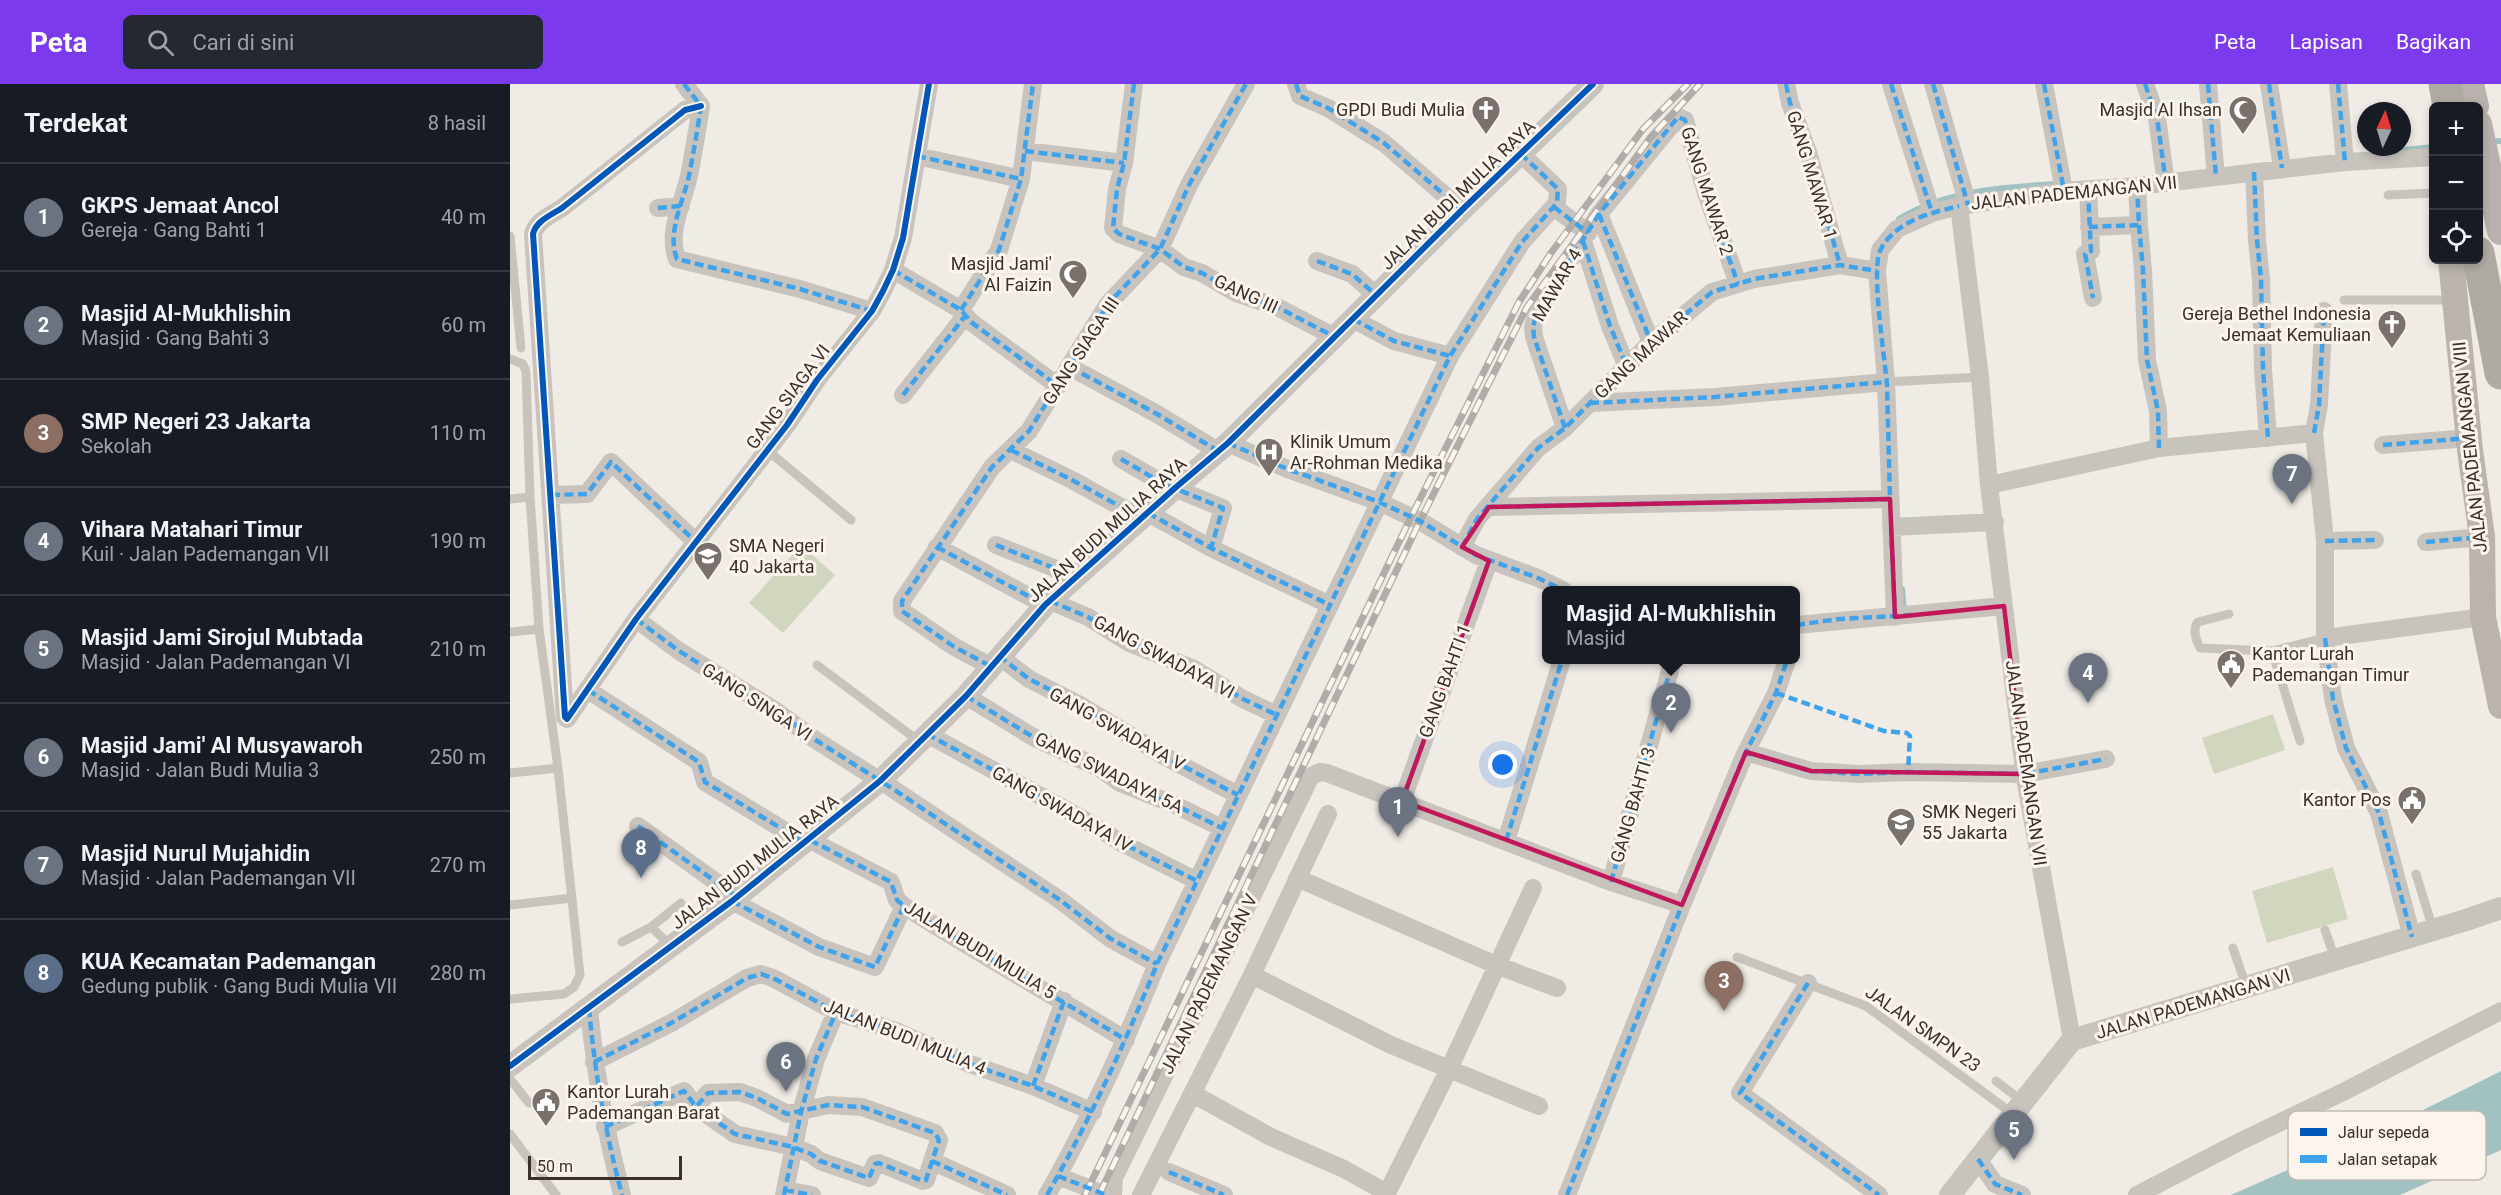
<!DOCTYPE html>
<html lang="id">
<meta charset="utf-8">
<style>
body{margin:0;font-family:Roboto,sans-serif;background:#242831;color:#f1f3f6}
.controls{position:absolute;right:18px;top:18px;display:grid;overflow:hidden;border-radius:9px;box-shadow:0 3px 9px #0003}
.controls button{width:54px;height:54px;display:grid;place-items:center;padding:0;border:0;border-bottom:2px solid #363941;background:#171b24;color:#f1f3f6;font:30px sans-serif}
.compass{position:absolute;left:1847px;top:18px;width:54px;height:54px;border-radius:50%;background:#171b24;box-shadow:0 3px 9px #0003;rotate:4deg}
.scale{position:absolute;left:18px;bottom:15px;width:154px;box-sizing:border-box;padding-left:6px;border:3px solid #3b302b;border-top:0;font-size:16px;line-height:21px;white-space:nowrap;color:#3b302b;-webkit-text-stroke:4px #fbf5ee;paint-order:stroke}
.you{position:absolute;left:993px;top:681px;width:21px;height:21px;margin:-15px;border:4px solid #fff;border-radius:50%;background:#1a73e8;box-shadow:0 0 0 9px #1a73e833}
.badge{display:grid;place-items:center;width:39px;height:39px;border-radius:50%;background:#7c3aed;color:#fff;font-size:20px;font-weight:700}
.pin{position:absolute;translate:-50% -50px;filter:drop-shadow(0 2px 3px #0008)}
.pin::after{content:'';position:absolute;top:32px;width:21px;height:18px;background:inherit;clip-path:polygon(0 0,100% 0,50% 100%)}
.popup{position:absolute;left:1032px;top:502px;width:258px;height:78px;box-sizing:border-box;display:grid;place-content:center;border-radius:9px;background:#171b24;filter:drop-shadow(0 2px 4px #0005);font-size:20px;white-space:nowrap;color:#9ea1a6}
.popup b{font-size:22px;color:#f1f3f6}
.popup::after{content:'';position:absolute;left:50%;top:100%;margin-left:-12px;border:12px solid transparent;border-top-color:#171b24}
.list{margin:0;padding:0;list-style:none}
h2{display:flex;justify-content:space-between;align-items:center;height:78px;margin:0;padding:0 24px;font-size:26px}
h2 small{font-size:20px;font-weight:400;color:#9ea1a6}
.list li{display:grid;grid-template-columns:39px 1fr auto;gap:18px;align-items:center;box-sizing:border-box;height:108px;padding:0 24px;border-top:2px solid #363941}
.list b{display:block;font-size:22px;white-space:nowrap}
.list p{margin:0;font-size:20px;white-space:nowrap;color:#9ea1a6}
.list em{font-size:20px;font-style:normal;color:#9ea1a6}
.icon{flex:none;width:33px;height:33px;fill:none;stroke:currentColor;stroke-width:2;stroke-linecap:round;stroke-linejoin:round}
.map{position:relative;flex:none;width:1991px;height:1111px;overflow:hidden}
header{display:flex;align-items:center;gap:36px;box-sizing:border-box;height:84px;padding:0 30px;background:#7c3aed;color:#fff}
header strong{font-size:28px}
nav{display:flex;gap:33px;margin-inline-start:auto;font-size:21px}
.search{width:420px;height:54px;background:#242831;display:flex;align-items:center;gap:15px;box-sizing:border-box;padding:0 21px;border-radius:9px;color:#9ea1a6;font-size:22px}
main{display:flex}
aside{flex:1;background:#171b24}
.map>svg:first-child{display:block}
.green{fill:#d1d6bf}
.water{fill:#a1c2c1}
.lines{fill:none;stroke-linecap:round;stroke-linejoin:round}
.stream{stroke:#a1c2c1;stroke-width:6}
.service{stroke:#c9c3be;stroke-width:9}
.minor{stroke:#c9c3be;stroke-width:18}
.tertiary{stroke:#c9c3be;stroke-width:22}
.secondary{stroke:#bab3ae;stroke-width:26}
.primary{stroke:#b8b1ad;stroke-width:28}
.motorway{stroke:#afaaa4;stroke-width:33}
.rail-casing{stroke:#b1aca8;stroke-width:7}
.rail{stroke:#fbf5ee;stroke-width:4.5;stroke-dasharray:14;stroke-linecap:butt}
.motorway-bridge{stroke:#afaaa4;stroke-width:33}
.quiet{stroke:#3fa3eb;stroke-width:4.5;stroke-dasharray:9 4.5;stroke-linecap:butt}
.cycleway-casing{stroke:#fbf5ee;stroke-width:10}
.cycleway{stroke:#0057b8;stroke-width:6}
.marked{fill:none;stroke:#c2185b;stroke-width:4.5;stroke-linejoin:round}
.labels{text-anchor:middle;stroke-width:6;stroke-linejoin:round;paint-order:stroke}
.poi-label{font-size:18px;fill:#3b302b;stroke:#fbf5ee;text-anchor:end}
.street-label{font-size:18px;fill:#3b302b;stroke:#fbf5ee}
.key{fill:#fbf5ee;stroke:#c1bab4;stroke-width:1.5}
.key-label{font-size:16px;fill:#3b302b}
</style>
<header>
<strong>Peta</strong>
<div class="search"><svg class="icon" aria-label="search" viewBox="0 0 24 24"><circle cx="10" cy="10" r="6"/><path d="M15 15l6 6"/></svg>Cari di sini</div>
<nav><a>Peta</a><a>Lapisan</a><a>Bagikan</a></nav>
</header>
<main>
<aside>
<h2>Terdekat<small>8 hasil</small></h2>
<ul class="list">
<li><span class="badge" style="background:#6b7280">1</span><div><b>GKPS Jemaat Ancol</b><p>Gereja · Gang Bahti 1</p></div><em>40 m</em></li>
<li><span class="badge" style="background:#6b7280">2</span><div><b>Masjid Al-Mukhlishin</b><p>Masjid · Gang Bahti 3</p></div><em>60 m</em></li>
<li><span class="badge" style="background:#8d6e63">3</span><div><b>SMP Negeri 23 Jakarta</b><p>Sekolah</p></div><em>110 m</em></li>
<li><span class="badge" style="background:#6b7280">4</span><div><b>Vihara Matahari Timur</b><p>Kuil · Jalan Pademangan VII</p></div><em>190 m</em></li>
<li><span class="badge" style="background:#6b7280">5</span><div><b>Masjid Jami Sirojul Mubtada</b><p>Masjid · Jalan Pademangan VI</p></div><em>210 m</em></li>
<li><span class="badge" style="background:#6b7280">6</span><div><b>Masjid Jami' Al Musyawaroh</b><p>Masjid · Jalan Budi Mulia 3</p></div><em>250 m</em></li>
<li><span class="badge" style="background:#6b7280">7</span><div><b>Masjid Nurul Mujahidin</b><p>Masjid · Jalan Pademangan VII</p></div><em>270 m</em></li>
<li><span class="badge" style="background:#5c6f8a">8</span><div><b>KUA Kecamatan Pademangan</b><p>Gedung publik · Gang Budi Mulia VII</p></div><em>280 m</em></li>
</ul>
</aside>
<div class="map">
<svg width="1991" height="1111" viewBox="0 0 1991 1111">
<rect width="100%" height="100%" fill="#f0ebe5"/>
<path class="green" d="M291 461 325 491 273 549 239 519Z
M1763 630 1775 666 1704 690 1692 654Z
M1823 783 1838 835 1757 859 1742 807Z"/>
<path class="water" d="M1991 987V1066L1890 1111H1721L1907 1029Z"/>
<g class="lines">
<path class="stream" d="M1978 58 1991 57
M1882 67 1924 63
M1389 135C1434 107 1494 103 1547 100
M1392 505 1394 528"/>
<path class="service" d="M1878 111 1924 109
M0 152 11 264
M1834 216H1943
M0 275 13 280 16 288 20 413 29 545 48 684 70 891 64 903 54 910 0 915
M1376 298 1470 293
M257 366 341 436
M0 415 20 413
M1719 530 1688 538C1682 545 1686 556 1690 564L1762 567
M0 548 29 545
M307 581 410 658
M1790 657 1762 567 1815 554
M0 689 48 684
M1906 790 1923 845
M0 821 62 814
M141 843 171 819
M1815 846 1825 875
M112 858 141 843 161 862
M1723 864 1736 902
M1227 873 1356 922 1503 1030
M0 995 19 1019
M1486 997 1512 1017
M0 1050 46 1111"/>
<path class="minor" d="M174 0 191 22C188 43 184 65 180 87 175 115 156 147 167 175L290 205 362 227
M624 0 614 79 607 105 603 144 609 150 650 165 674 183 692 189 726 209 767 223 825 253
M786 0 790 12 818 24 874 59 952 126
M1276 0 1280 19 1298 68 1330 181
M1381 0 1422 129
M1423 0 1458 121
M1534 0 1554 107
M1635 0 1647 34 1656 99
M1698 0 1706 93
M1759 0 1772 84
M1828 0 1835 78
M191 22 175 26 52 124C41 131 26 137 23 150L55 633 57 635 126 535 277 341 307 296 362 227 373 207 383 186 393 154 419 0
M515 67 614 79
M407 72 511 95
M1744 88 1747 156 1751 195 1753 285 1758 354
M1578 106 1581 167 1575 170 1583 214
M1449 122 1470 293 1479 401 1515 694 1562 956
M1044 123 1078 149
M148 124 171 122
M1089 130 1141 258
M1629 141 1633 186 1637 276 1648 327 1649 364
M1579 143 1629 141 1627 102
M1073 157 1100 242 1117 283
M807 177 842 190 867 212
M383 186 451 226 461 238 548 302
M451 226 489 166 511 95 523 0
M1814 227 1809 321 1804 349 1815 457V554L1823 615 1836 664 1869 729 1902 853
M843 235 884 257 940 272
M560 283 647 330 708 367
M393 311 455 232
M1080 319 1205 313 1376 298
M1055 344 1024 253 1023 243 1026 231 1089 130 1168 33 1175 36 1196 109 1228 200
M718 359 775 384 869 418 910 437 966 471 1028 494 1053 506
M1873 361 1959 354
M501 366 562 396 631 434
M611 375 654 400 713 424 701 464
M1479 401 1649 364 1804 349
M41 411 77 410 101 378 186 458
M979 423 1380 415
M638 429 701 464 820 521
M1381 443 1485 438
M1815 457 1865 456
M1916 458 1972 453
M486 461 544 484 562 497
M427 463 535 521
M952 463 967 435 1028 364 1055 344 1136 263 1202 208 1244 195 1330 181 1367 187
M540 517 578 533 619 559 682 584 733 615 767 631
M1385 533 1376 298 1367 187 1370 166 1387 145 1422 129 1449 122 1554 107 1627 102 1835 78 1924 73
M126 535 169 567 266 627 304 655 380 703 550 816 601 855 647 880
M1286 541 1494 522
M1815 554 1973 533
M489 572 519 595 570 621 654 672 728 711
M480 582 443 562 392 527V517L482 383 519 347 598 220 650 165 680 99 736 0
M78 606 189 678 195 698 295 759
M456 612 523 653 589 684 610 699 663 720 712 744
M417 650 571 734 612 759 687 797
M1235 670H1243L1301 687 1349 690 1398 688 1514 690 1596 675
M892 717 979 477
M128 742 227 813
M300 756 381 798 387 816 394 822C467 869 543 911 616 956
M996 757 1052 576
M787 794 986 881 1047 904
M1101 798 1163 576
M222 817 309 863 365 883 394 822
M742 891 881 961 1029 1022
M1298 899 1230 1009 1369 1111
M79 924C85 991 95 1046 112 1111
M84 978 163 938 237 894 251 890 263 894 326 928 386 947 460 980 523 1002 583 1028
M523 1002 554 917
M683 1010 761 1053 834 1085 877 1109 939 985 1023 804
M95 1043 174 1007 186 1023 225 1050 283 1063 301 1070 310 1077 359 1094 365 1080 369 1079 413 1097 416 1096 429 1056 425 1049 352 1023 318 1021 277 1030 247 1014 230 1008 198 1009 186 1023
M1468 1075 1485 1100 1512 1111
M422 1077 497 1111
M659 1088 714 1111
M548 1092 596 1111
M275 1106 302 1111
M274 1111 291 1028 306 975 326 928
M537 1111C580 1036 615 959 647 880L940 272 1012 158 1047 119 1048 105 1011 70
M603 1111 604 1094 801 692 810 688 817 689 1101 798 1172 821
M631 1111 742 891 818 730
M1057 1111 1172 821 1235 670 1266 609 1277 576
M1627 1111 1727 1059 1835 1007 1991 927"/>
<path class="tertiary" d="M0 982 222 817 370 697 456 612 535 521 665 404 718 359 952 126 1083 0
M1440 1111 1562 956 1956 836 1991 824"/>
<path class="secondary" d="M1941 176 1960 366 1972 453 1973 533 1991 622"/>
<path class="primary" d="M1960 0 1965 22
M1968 40 1991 147"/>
<path class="motorway" d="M1968 169 1991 289"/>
<g class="rail-casing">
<path id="rail" d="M575 1111 901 433 1009 218 1041 169 1133 45 1178 0
M589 1111 910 437 1017 223 1140 54 1190 0"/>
</g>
<use href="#rail" class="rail"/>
<path class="motorway-bridge" d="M1935 0 1939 22"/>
<path class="quiet" d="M174 0 191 22C188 43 184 65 180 87 175 115 156 147 167 175L290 205 362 227
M624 0 614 79 607 105 603 144 609 150 650 165 674 183 692 189 726 209 767 223 825 253
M786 0 790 12 818 24 874 59 952 126
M1276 0 1280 19 1298 68 1330 181
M1381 0 1422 129
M1423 0 1458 121
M1534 0 1554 107
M1635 0 1647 34 1656 99
M1698 0 1706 93
M1759 0 1772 84
M1828 0 1835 78
M515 67 614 79
M407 72 511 95
M1744 88 1747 156 1751 195 1753 285 1758 354
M1578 106 1581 167 1575 170 1583 214
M1044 123 1078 149
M148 124 171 122
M1089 130 1141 258
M1629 141 1633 186 1637 276 1648 327 1649 364
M1579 143 1629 141 1627 102
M1073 157 1100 242 1117 283
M807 177 842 190 867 212
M383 186 451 226 461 238 548 302
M451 226 489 166 511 95 523 0
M843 235 884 257 940 272
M560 283 647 330 708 367
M393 311 455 232
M1080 319 1205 313 1376 298
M1055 344 1024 253 1023 243 1026 231 1089 130 1168 33 1175 36 1196 109 1228 200
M1804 349 1809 321 1814 227
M718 359 775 384 869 418 910 437 966 471 1028 494 1053 506
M1873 361 1959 354
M501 366 562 396 631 434
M611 375 654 400 713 424 701 464
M41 411 77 410 101 378 186 458
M979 423 1380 415C1379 377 1378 339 1377 301 1375 274 1360 183 1371 165 1386 137 1420 129 1449 122
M638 429 701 464 820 521
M1381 443 1385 533
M1815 457 1865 456
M1916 458 1972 453
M486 461 544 484 562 497
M427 463 535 521
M952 463 967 435 1028 364 1055 344 1136 263 1202 208 1244 195 1330 181 1367 187
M540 517 578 533 619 559 682 584 733 615 767 631
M126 535 169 567 266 627 304 655 380 703 550 816 601 855 647 880
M1286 541 1329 535 1402 531
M1815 554 1823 615 1836 664 1869 729 1902 853
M489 572 519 595 570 621 654 672 728 711
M480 582 443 562 392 527V517L482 383 519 347 598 220 650 165 680 99 736 0
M78 606 189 678 195 698 295 759
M1266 609 1374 647 1397 649 1400 652 1398 688
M456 612 523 653 589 684 610 699 663 720 712 744
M417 650 571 734 612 759 687 797
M1235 670H1243L1301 687 1349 690 1398 688 1514 690 1596 675
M892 717 979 477
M128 742 227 813
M300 756 381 798 387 816 394 822C467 869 543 911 616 956
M996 757 1052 576
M1101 798 1163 576
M222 817 309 863 365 883 394 822
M1298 899 1230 1009 1369 1111
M79 924C85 991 95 1046 112 1111
M84 978 163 938 237 894 251 890 263 894 326 928 386 947 460 980 523 1002 583 1028
M523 1002 554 917
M95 1043 174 1007 186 1023 225 1050 283 1063 301 1070 310 1077 359 1094 365 1080 369 1079 413 1097 416 1096 429 1056 425 1049 352 1023 318 1021 277 1030 247 1014 230 1008 198 1009 186 1023
M1468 1075 1485 1100 1512 1111
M422 1077 497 1111
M659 1088 714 1111
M548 1092 596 1111
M275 1106 302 1111
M274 1111 291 1028 306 975 326 928
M537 1111C580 1036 615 959 647 880L940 272 1012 158 1047 119 1048 105 1011 70
M1057 1111 1172 821 1235 670 1266 609 1277 576"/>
<g class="cycleway-casing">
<path id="cycleway" d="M191 22 175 26 52 124C41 131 26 137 23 150L55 633 57 635 126 535 277 341 307 296 362 227 373 207 383 186 393 154 419 0
M0 982 222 817 370 697 456 612 535 521 665 404 718 359 952 126 1083 0"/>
</g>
<use href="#cycleway" class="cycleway"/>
</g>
<path class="marked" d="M1380 415 1385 533 1494 522 1514 690 1301 687 1236 668 1172 821 892 717 979 477 952 463 979 423Z"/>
<defs>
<g id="church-pin" transform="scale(1.5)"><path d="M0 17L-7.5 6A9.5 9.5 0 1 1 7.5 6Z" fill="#7a716c" stroke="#fbf5ee"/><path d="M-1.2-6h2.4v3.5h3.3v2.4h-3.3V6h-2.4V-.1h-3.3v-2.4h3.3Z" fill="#fff"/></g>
<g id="mosque-pin" transform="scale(1.5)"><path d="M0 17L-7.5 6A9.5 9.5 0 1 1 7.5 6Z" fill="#7a716c" stroke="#fbf5ee"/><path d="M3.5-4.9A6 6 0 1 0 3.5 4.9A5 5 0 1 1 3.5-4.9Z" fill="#fff"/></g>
<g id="hospital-pin" transform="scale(1.5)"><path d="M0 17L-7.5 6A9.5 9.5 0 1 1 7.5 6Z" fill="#7a716c" stroke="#fbf5ee"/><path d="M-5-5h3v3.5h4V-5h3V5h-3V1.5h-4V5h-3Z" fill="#fff"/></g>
<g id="school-pin" transform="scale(1.5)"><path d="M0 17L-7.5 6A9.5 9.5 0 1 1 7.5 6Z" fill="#7a716c" stroke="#fbf5ee"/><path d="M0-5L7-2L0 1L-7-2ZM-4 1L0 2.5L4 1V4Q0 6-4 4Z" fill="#fff"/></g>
<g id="civic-pin" transform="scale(1.5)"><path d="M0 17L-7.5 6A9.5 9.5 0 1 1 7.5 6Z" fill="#7a716c" stroke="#fbf5ee"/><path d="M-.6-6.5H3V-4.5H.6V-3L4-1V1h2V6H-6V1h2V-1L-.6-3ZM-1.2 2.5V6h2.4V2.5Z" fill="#fff"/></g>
</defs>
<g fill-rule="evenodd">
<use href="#church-pin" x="976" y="26"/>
<use href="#mosque-pin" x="1733" y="26"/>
<use href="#mosque-pin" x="563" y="190"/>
<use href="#church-pin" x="1882" y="240"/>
<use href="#hospital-pin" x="759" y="368"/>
<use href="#school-pin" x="198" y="472"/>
<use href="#civic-pin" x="1721" y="580"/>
<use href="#civic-pin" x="1902" y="716"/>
<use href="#school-pin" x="1391" y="738"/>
<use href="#civic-pin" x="36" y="1018"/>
</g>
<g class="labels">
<g class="poi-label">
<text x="955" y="32">GPDI Budi Mulia</text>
<text x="1712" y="32">Masjid Al Ihsan</text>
<text x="542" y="186">Masjid Jami'<tspan x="542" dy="21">Al Faizin</tspan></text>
<text x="1861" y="236">Gereja Bethel Indonesia<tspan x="1861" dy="21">Jemaat Kemuliaan</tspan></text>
<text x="780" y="364" text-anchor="start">Klinik Umum<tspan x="780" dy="21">Ar-Rohman Medika</tspan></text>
<text x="219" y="468" text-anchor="start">SMA Negeri<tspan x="219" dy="21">40 Jakarta</tspan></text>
<text x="1742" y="576" text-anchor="start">Kantor Lurah<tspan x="1742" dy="21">Pademangan Timur</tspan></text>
<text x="1881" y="722">Kantor Pos</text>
<text x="1412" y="734" text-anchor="start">SMK Negeri<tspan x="1412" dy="21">55 Jakarta</tspan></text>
<text x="57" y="1014" text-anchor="start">Kantor Lurah<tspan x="57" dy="21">Pademangan Barat</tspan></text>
</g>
<g class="street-label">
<text transform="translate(1302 91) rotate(73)" y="6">GANG MAWAR 1</text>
<text transform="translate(1197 107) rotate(72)" y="6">GANG MAWAR 2</text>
<text transform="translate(1564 109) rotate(-6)" y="6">JALAN PADEMANGAN VII</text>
<text transform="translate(948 111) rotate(-44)" y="6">JALAN BUDI MULIA RAYA</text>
<text transform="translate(1047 201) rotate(-60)" y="6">MAWAR 4</text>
<text transform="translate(736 210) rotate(25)" y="6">GANG III</text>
<text transform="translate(571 267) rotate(-57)" y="6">GANG SIAGA III</text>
<text transform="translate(1131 271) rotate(-43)" y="6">GANG MAWAR</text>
<text transform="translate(278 313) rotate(-53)" y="6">GANG SIAGA VI</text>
<text transform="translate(1960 363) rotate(-96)" y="6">JALAN PADEMANGAN VIII</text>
<text transform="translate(597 446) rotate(-42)" y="6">JALAN BUDI MULIA RAYA</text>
<text transform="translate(654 573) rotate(28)" y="6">GANG SWADAYA VI</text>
<text transform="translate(935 597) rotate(-70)" y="6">GANG BAHTI 1</text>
<text transform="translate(247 618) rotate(33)" y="6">GANG SINGA VI</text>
<text transform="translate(607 645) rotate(29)" y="6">GANG SWADAYA V</text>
<text transform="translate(1516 679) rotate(82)" y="6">JALAN PADEMANGAN VII</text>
<text transform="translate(599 689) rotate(26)" y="6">GANG SWADAYA 5A</text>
<text transform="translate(1123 721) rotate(-74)" y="6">GANG BAHTI 3</text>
<text transform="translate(552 725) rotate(29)" y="6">GANG SWADAYA IV</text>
<text transform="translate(245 778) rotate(-38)" y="6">JALAN BUDI MULIA RAYA</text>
<text transform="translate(470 866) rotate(31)" y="6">JALAN BUDI MULIA 5</text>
<text transform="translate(699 900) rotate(-64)" y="6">JALAN PADEMANGAN V</text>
<text transform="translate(1683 920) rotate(-17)" y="6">JALAN PADEMANGAN VI</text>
<text transform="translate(1413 945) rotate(35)" y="6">JALAN SMPN 23</text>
<text transform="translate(395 953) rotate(22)" y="6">JALAN BUDI MULIA 4</text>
</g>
</g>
<rect x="1778" y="1027" width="198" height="69" rx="9" class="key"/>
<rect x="1790" y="1044" width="27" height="8" fill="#0057b8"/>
<rect x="1790" y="1071" width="27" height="8" fill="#3fa3eb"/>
<g class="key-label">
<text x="1828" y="1054">Jalur sepeda</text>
<text x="1828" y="1081">Jalan setapak</text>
</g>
</svg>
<div class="controls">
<button>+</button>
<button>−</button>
<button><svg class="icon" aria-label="locate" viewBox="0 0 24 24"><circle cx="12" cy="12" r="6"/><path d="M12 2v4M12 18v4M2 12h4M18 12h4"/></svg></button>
</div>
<svg class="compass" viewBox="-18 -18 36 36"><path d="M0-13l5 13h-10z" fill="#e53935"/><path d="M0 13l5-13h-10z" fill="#9ea1a6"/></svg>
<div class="scale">50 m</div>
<div class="you"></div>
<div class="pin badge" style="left:888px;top:753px;background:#6b7280">1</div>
<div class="pin badge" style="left:1161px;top:649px;background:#6b7280">2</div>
<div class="popup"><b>Masjid Al-Mukhlishin</b>Masjid</div>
<div class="pin badge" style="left:1214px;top:927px;background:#8d6e63">3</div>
<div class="pin badge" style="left:1578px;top:619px;background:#6b7280">4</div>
<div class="pin badge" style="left:1504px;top:1076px;background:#6b7280">5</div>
<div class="pin badge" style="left:276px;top:1008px;background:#6b7280">6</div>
<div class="pin badge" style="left:1782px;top:420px;background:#6b7280">7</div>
<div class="pin badge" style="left:131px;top:794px;background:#5c6f8a">8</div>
</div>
</main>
